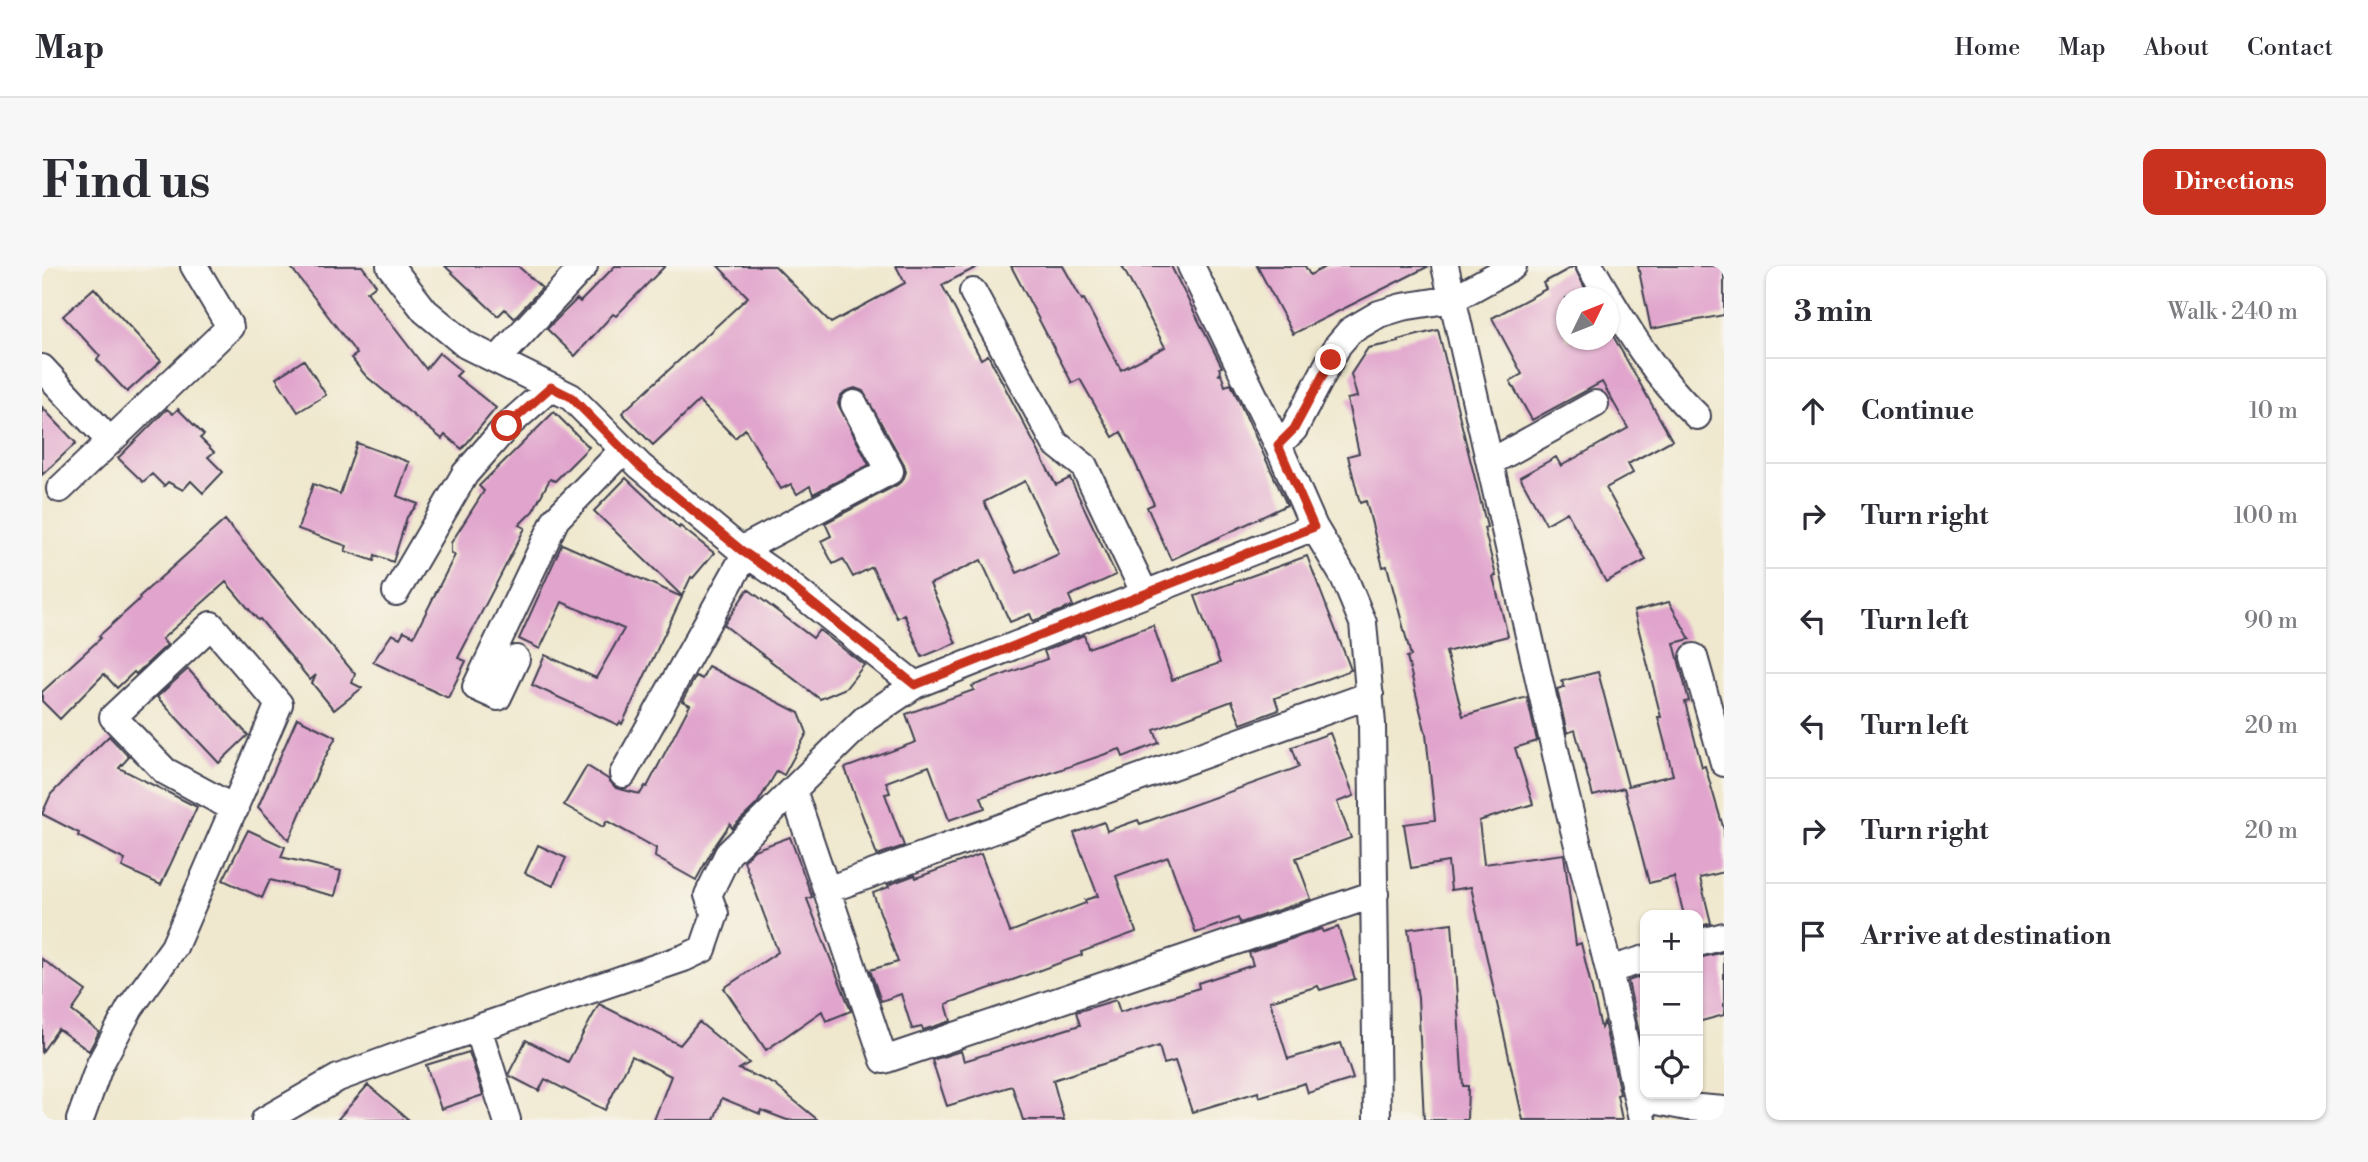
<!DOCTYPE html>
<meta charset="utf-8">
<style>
body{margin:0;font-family:"Libre Bodoni",serif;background:#f7f7f7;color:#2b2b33}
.controls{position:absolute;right:21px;bottom:21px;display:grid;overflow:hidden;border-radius:14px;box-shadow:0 2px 5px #0004}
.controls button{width:63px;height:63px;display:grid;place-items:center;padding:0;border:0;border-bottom:2px solid #e1e1e2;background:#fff;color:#2b2b33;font:35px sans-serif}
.compass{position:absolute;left:1514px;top:21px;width:63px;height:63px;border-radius:50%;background:#fff;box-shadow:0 2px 5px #0004;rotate:47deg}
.stop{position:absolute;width:21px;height:21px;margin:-16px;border:5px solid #c8321e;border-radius:50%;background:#fff}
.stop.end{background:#c8321e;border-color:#fff;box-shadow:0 2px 7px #0008}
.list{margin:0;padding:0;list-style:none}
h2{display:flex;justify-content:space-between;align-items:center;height:91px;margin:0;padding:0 28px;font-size:30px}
h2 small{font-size:23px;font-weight:400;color:#7c7c81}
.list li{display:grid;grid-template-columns:46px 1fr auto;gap:21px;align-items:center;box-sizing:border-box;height:105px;padding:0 28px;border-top:2px solid #e1e1e2}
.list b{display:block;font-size:26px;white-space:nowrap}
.list em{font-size:23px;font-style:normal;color:#7c7c81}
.icon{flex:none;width:38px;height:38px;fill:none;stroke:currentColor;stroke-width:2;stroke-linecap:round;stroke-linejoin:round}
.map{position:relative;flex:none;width:1682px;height:854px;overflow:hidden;border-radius:14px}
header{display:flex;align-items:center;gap:42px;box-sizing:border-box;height:98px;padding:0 35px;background:#fff;border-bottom:2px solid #e1e1e2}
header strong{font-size:33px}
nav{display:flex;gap:38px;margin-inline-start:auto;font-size:24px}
.intro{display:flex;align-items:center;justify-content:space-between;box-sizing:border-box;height:168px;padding:0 42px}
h1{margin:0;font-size:49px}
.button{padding:18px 32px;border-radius:14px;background:#c8321e;color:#fff;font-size:24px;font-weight:700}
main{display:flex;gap:42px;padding:0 42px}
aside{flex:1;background:#fff;border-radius:14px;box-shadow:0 2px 5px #0004}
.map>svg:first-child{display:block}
.building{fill:#e1a5cd;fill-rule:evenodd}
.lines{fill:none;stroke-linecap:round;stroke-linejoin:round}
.street-casing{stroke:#414051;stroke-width:30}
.street{stroke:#fff;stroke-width:26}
.route{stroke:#c8321e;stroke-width:9}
</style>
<header>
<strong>Map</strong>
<nav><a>Home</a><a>Map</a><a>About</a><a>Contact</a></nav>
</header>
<div class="intro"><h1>Find us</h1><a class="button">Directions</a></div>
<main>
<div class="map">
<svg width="1682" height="854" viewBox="0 0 1682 854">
<rect width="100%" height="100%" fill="#f7f3e8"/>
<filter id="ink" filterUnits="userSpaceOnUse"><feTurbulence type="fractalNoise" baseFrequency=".0143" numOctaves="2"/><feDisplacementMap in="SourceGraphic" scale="14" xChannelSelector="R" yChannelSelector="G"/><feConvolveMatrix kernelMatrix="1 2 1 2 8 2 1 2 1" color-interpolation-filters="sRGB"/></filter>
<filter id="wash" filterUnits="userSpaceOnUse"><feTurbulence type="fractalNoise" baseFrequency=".00686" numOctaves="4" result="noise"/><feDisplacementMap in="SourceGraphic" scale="28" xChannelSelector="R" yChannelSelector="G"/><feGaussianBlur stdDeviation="1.57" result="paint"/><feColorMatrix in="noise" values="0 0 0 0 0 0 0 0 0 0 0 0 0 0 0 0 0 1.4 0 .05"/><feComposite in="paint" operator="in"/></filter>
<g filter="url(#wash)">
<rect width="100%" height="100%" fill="#efe8ce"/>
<g id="blocks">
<path class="building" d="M248 0H320L334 19 325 26 384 103 397 87 419 105 414 110 454 142 420 183 403 169 400 173 324 110 309 92 315 88Z
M403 0H476L500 22 472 52 463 43 456 50Z
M573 0H623L574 50 571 48 533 90 505 63 535 33 538 36Z
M676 0H733L789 57 863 17 854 0H937L900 19 939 93 946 89 1014 219 1028 212 1074 309 1027 330 1031 340 991 355 988 348 968 356 939 294 888 318 914 377 880 391 862 348 855 352 830 301 811 311 801 293 791 298 779 275 789 270 783 257 855 219 861 214 864 206 862 198 821 125 813 122 804 125 798 130 796 138 827 199 771 228 768 220 755 228 749 218 739 223 703 163 693 172 657 135 611 179 580 147 706 31ZM983 215 1017 288 975 307 942 236Z
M969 0H1021L1040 34 1042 33 1079 104 1123 81 1080 0H1129L1180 101 1177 102 1179 107 1176 109 1179 108 1183 120 1189 118 1245 239 1129 294 1105 241 1112 238 1079 166 1071 171 1038 113 1030 117Z
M1215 0H1263L1268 9 1285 0H1387L1251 68Z
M1532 0 1548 32H1524V74H1566V61L1630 174 1586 198 1591 207 1564 222 1604 294 1564 316 1525 246 1504 258 1478 211 1514 191 1519 200 1586 162 1560 116 1490 154 1468 115 1480 108 1450 52 1504 23 1501 17Z
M1596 0H1682V49L1609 63Z
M52 22 119 95 85 126 55 94 58 90 21 50Z
M1396 64 1445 261 1442 262 1454 310 1451 311 1466 370 1404 386 1421 450 1485 431 1495 475 1473 482 1491 538 1437 555 1442 598 1522 588 1534 679 1539 677 1559 762 1562 756 1578 828 1575 829 1580 854H1481L1429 621 1409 624 1406 596 1369 602 1362 558 1393 554 1384 468 1365 391 1369 390 1345 300 1341 301 1324 235 1318 237 1306 190 1317 187 1305 133 1315 131 1309 108 1326 82 1357 76 1356 74Z
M262 94 284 129 256 146 234 112Z
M0 141 34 177 0 209Z
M125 143 131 148 136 143 162 169 158 172 172 186 166 191 181 206 161 227 149 215 141 224 126 216 122 220 110 208 101 216 76 192Z
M512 146 547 181 513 215 508 213 491 245 477 259 483 262 416 392 424 395 406 432 331 396 350 368 358 372 362 365 372 370 413 289 409 287V277L442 225 437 220Z
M315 177 367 196 355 230 376 238 365 251 351 296 333 289 332 295 303 285 305 280 256 263 271 218 298 228Z
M584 212 637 262 638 260 672 287 651 312 649 311 640 330 552 245Z
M183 254 313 408 310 417 320 422 292 444 270 417 274 409 268 414 218 353 216 354 184 316 120 373 125 379 94 408 92 406 75 422 62 408 18 453 0 435V426L59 372 57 370 98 333 97 331Z
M520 278 640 331 580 458 578 456 576 459 490 419 503 389 554 412 582 363 520 336 498 383 477 373Z
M1265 290 1309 404 1233 432 1237 444 1199 458 1190 435 1112 464 1117 477 1081 491 1078 483 939 531 943 542 907 554 887 500 844 516 848 527 843 528 862 580 835 589 803 502 874 476 864 448 932 424 930 420 1005 393 1002 385 1042 369 1046 382 1111 359 1130 414 1178 397 1153 330Z
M706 323 771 372 777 364 822 399 804 422 778 433 682 359Z
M1627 336 1648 373 1632 377 1647 435 1643 436 1660 501 1663 500 1682 564V606L1658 612 1669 657 1656 661V649H1642L1632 611 1607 617 1582 522 1551 530 1533 464 1525 467 1515 423 1522 421 1520 415 1556 406 1586 520 1631 509 1616 451H1619L1592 345Z
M666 400 757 447 765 467 742 509 735 505 715 538 690 562 688 558 672 581 654 614 613 591 614 582 565 555 561 561 522 539 545 500 566 513 574 522 598 528 603 520 605 521 648 439 640 435 654 410 660 413Z
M146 403 206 469 177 497 115 431Z
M255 452 294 471 278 501 247 574 216 541Z
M1288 467 1312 530 1295 536 1309 572 1254 592 1269 633 1198 657 1196 652 1154 667 1126 591 1074 610 1094 666 1039 686 1040 689 904 738 909 755 881 764 880 761 870 763 859 728 839 735 828 704 856 696 831 627 847 621 846 619 873 609 874 612 939 588 968 666 1044 637 1043 634 1056 630 1032 567 1062 556 1065 565 1096 554 1098 558 1257 501 1250 481Z
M67 470 87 491 77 502 155 541 119 619 80 601 83 594 36 570 37 567 0 548 9 528Z
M206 564 243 581 239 591 299 605 293 630 228 614 220 632 181 614Z
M748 571 770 631 765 633 809 745 784 755 780 745 724 784 682 722 736 686 702 595 712 584Z
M496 579 524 592 511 620 483 607Z
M1410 657 1421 820H1426L1425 854H1382L1376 732 1366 663Z
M1296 661 1313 713 1278 724 1276 720 1228 735 1246 793 1299 777 1311 813 1266 827 1263 817 1217 831 1216 826 1150 846 1133 795 1122 798 1117 780 1011 814 1022 854H981L970 820 905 840 890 794 919 785 922 795 1038 759 1034 746 1074 734 1078 746 1157 722 1156 717 1211 699 1207 687 1279 663 1281 666Z
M1682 686V749L1656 756V692Z
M0 693 44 725 30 745 57 766 47 785 16 763 0 786Z
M1603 709V769L1598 771 1586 715Z
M557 738 638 779 657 756 707 797 697 803 732 818 776 854H745L719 844 718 848 680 832 672 854H612L629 810 590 790 563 844 503 813 497 825 468 810 467 807 484 774 526 796Z
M427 786 441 829 399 843 384 799Z
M326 819 367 854H295Z"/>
</g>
</g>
<g filter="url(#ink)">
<use href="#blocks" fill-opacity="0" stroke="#414051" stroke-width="2"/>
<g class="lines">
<g class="street-casing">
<path id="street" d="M348 0 383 45 424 79 529 131 598 200 699 284 735 309 873 419
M1149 0 1236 179 1272 261 1302 311 1321 357 1330 458 1335 854
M1403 0 1521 519 1567 704 1600 854
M1548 0C1579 52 1610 108 1655 150
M931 26 1013 177 1042 200 1103 328
M455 94 542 0
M0 102 68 175
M1236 179 1252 163 1296 79 1308 65 1337 48 1360 41 1411 33 1471 0
M1449 196 1553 138
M18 223 188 61 152 0
M699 284 848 205 812 138
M354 326 423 208 465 160 509 121
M1652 391 1682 497
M474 393 456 431 434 421 514 253 581 184
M581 508 704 287
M751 524 842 794 1333 628
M785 624 1328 429
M1656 677 1682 670
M1567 704 1603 693
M436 762 465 854
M1595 831 1645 841 1682 844
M38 854 58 798 88 742 132 681 237 438 169 359 71 451 123 505 193 543
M223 854 296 812 383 780 642 692 661 683 673 648 666 629 686 588 824 452 873 419 1272 261"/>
</g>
<use href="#street" class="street"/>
</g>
</g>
<g class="lines" filter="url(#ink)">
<path class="route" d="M465 160 509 121 529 131 597 200 699 284 735 309 873 419 1272 261 1236 179 1252 163 1289 94"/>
</g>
</svg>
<div class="controls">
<button>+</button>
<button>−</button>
<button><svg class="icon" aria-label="locate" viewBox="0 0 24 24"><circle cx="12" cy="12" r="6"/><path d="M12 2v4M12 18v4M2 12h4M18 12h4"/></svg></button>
</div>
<svg class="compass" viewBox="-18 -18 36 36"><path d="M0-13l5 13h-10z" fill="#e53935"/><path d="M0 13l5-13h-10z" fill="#7c7c81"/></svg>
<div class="stop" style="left:465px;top:160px"></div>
<div class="stop end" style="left:1289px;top:94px"></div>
</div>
<aside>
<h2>3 min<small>Walk · 240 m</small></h2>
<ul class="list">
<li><svg class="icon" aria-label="ahead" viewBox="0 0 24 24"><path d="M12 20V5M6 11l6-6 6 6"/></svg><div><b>Continue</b></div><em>10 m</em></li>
<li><svg class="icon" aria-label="right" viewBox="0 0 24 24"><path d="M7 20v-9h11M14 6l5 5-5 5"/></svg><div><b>Turn right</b></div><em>100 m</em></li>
<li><svg class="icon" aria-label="left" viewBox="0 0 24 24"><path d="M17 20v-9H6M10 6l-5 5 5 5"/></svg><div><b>Turn left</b></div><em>90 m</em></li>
<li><svg class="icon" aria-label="left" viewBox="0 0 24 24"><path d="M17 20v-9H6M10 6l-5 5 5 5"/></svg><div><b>Turn left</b></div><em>20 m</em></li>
<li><svg class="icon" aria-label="right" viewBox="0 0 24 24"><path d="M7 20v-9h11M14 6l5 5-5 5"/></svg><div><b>Turn right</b></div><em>20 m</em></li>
<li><svg class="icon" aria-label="arrive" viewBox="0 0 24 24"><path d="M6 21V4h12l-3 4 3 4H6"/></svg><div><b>Arrive at destination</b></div></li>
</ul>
</aside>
</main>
